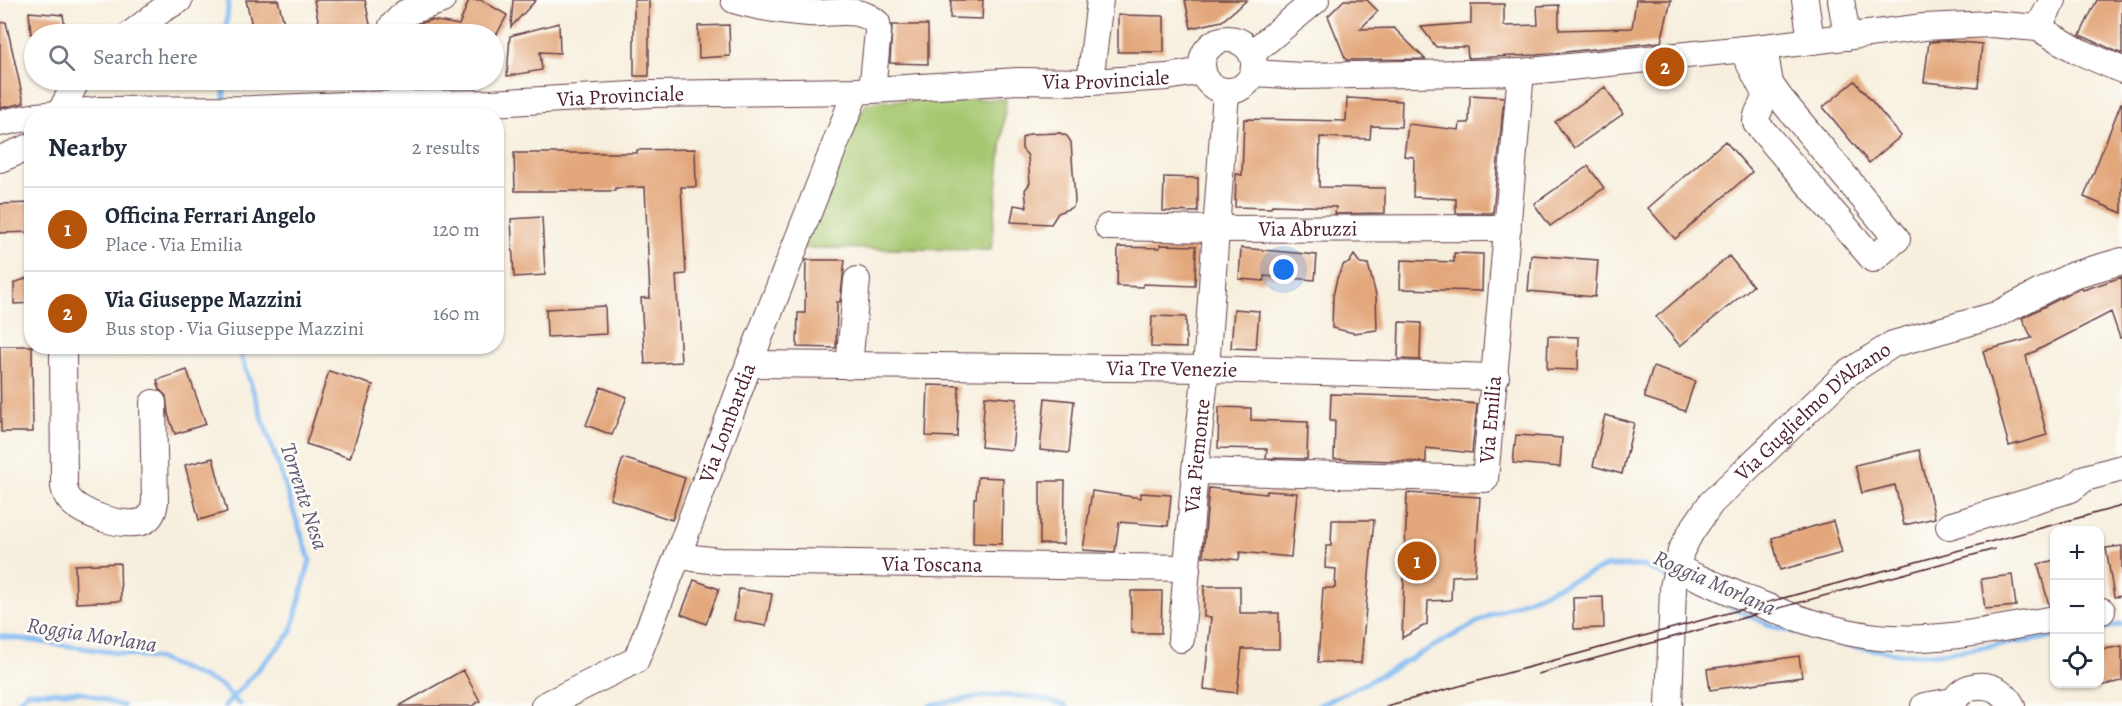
<!DOCTYPE html>
<meta charset="utf-8">
<style>
body{margin:0;font-family:Alegreya,serif;background:#f2f2f3;color:#1f2937}
.controls{position:absolute;right:18px;bottom:18px;display:grid;overflow:hidden;border-radius:12px;box-shadow:0 2px 4px #0004}
.controls button{width:54px;height:54px;display:grid;place-items:center;padding:0;border:0;border-bottom:2px solid #e0e1e3;background:#fff;color:#1f2937;font:30px sans-serif}
.you{position:absolute;left:1284px;top:270px;width:21px;height:21px;margin:-15px;border:4px solid #fff;border-radius:50%;background:#1a73e8;box-shadow:0 0 0 9px #1a73e833}
.badge{display:grid;place-items:center;width:39px;height:39px;border-radius:50%;background:#b45309;color:#fff;font-size:20px;font-weight:700}
.pin{position:absolute;translate:-50% -50%;border:3px solid #fff;box-shadow:0 2px 6px #0006}
.list{margin:0;padding:0;list-style:none}
h2{display:flex;justify-content:space-between;align-items:center;height:78px;margin:0;padding:0 24px;font-size:26px}
h2 small{font-size:20px;font-weight:400;color:#747a83}
.list li{display:grid;grid-template-columns:39px 1fr auto;gap:18px;align-items:center;box-sizing:border-box;height:84px;padding:0 24px;border-top:2px solid #e0e1e3}
.list b{display:block;font-size:22px;white-space:nowrap}
.list p{margin:0;font-size:20px;white-space:nowrap;color:#747a83}
.list em{font-size:20px;font-style:normal;color:#747a83}
.icon{flex:none;width:33px;height:33px;fill:none;stroke:currentColor;stroke-width:2;stroke-linecap:round;stroke-linejoin:round}
.map{position:relative;flex:none;width:2122px;height:706px;overflow:hidden}
.search{position:absolute;background:#fff;box-shadow:0 2px 4px #0004;left:24px;top:24px;width:480px;height:66px;display:flex;align-items:center;gap:15px;box-sizing:border-box;padding:0 21px;border-radius:33px;color:#747a83;font-size:22px}
.panel{position:absolute;background:#fff;box-shadow:0 2px 4px #0004;left:24px;top:108px;width:480px;height:246px;border-radius:24px}
.map>svg:first-child{display:block}
.green{fill:#a6c76f;stroke:#78734d;stroke-width:1.5}
.lines{fill:none;stroke-linecap:round;stroke-linejoin:round}
.stream{stroke:#81baf2;stroke-width:5}
.building{fill:#e3a77c}
.minor-casing{stroke:#643e46;stroke-width:28}
.minor{stroke:#fff;stroke-width:26}
.tram{stroke:#4a1f2b;stroke-width:1.5}
.labels{text-anchor:middle;stroke-width:5;stroke-linejoin:round;paint-order:stroke}
.street-label{font-size:21px;fill:#4a1f2b;stroke:#fdfcf7}
.water-label{font-size:22px;font-style:italic;fill:#5d5571;stroke:#fdfcf7}
</style>
<div class="map">
<svg width="2122" height="706" viewBox="0 0 2122 706">
<rect width="100%" height="100%" fill="#fdfcf7"/>
<filter id="ink" filterUnits="userSpaceOnUse"><feTurbulence type="fractalNoise" baseFrequency=".0167" numOctaves="2"/><feDisplacementMap in="SourceGraphic" scale="12" xChannelSelector="R" yChannelSelector="G"/><feConvolveMatrix kernelMatrix="1 2 1 2 8 2 1 2 1" color-interpolation-filters="sRGB"/></filter>
<filter id="wash" filterUnits="userSpaceOnUse"><feTurbulence type="fractalNoise" baseFrequency=".008" numOctaves="4" result="noise"/><feDisplacementMap in="SourceGraphic" scale="24" xChannelSelector="R" yChannelSelector="G"/><feGaussianBlur stdDeviation="1.35" result="paint"/><feColorMatrix in="noise" values="0 0 0 0 0 0 0 0 0 0 0 0 0 0 0 0 0 1.4 0 .05"/><feComposite in="paint" operator="in"/></filter>
<g filter="url(#wash)">
<rect width="100%" height="100%" fill="#f7efde"/>
<path class="green" d="M1006 99 991 250 802 248 860 113 867 104 879 101Z"/>
<g class="lines">
<path class="stream" d="M225 34 229 0
M224 102V80
M1680 584 1772 626 1844 645 1902 654H1934L2054 637
M2100 630 2122 624
M0 636 159 659 221 685 239 704
M15 706 27 692H81L123 706
M225 706 291 633 310 560 238 346
M930 706C975 695 1022 689 1066 706
M1318 706 1366 683 1491 615 1607 566H1643L1669 578"/>
</g>
<g id="blocks">
<path class="building" d="M246 0H278L284 23 253 30Z
M314 0H365L372 34H321Z
M469 0H481L507 15 497 34H407L413 26 431 20 459 25Z
M513 0H536L511 27Z
M634 0H649V76H634Z
M951 0H983L982 19 950 18Z
M1185 0H1247L1222 21 1191 28Z
M1344 0H1367L1378 11 1360 29 1394 28 1425 59 1346 60 1328 16Z
M1636 0H1671L1661 42 1536 55 1468 58 1467 47H1436L1421 27 1471 23V4H1504V26L1538 25 1537 6 1559 5V30L1632 28Z
M2097 0H2122V54L2080 35Z
M29 12 63 15 66 34H31Z
M1118 15 1164 16V52H1118Z
M6 22 24 103 0 108V23Z
M559 23 560 53 540 52 542 70 507 76 510 36Z
M729 25 730 56 699 58 698 26Z
M892 25H928V64L890 63Z
M1948 41 1982 44 1978 87 1924 82 1929 42Z
M1855 81 1901 136 1869 163 1823 107Z
M1605 87 1623 114 1574 148 1555 122Z
M1470 95 1504 97 1493 213H1456V199L1413 197 1414 157 1404 156 1408 124 1459 130 1460 123H1469Z
M1347 98 1402 101 1401 127 1371 126 1370 139 1320 137 1319 187 1385 188V213L1335 214 1336 207 1272 205 1271 208 1235 207 1236 174 1242 175 1244 119 1346 121Z
M2121 103H2122V213L2084 197Z
M1060 133 1067 136 1071 142 1075 201 1073 207 1058 213 1051 224 1011 222 1014 205 1027 207 1025 190 1030 183 1028 156 1022 149V138L1029 134Z
M1725 141 1752 172 1675 239 1648 208Z
M695 149 696 187H681L686 274 676 275 681 362 645 364 641 298H650L645 187 615 188V191H515L514 153H637V150Z
M1588 166 1604 188 1550 226 1534 204Z
M1164 177 1198 178V212L1163 211Z
M32 203V232L0 233V204Z
M542 217 545 275 514 277 511 219Z
M1160 245 1196 246 1195 286 1143 284V287L1117 286 1118 247 1160 248Z
M1241 248 1317 255 1315 280 1264 276V281L1239 279Z
M1454 253 1483 254 1482 291 1400 289 1401 260 1454 262Z
M1354 255 1360 263 1368 264 1376 295 1377 330 1354 333 1332 328 1333 296 1337 278 1344 264 1349 263Z
M1531 255 1598 260 1595 297 1528 291Z
M1729 256 1753 286 1680 346 1656 317Z
M806 260H845L840 302H837L836 348 797 347 798 313H805Z
M32 276V303L14 304V283Z
M2122 277V338H2120L2111 312 2026 356 2047 435 2009 446 1983 351 2032 338 2022 318 2079 289 2082 288 2083 290Z
M605 306 606 334 547 337 546 309Z
M1234 309 1259 311 1256 349 1231 348Z
M1152 316 1186 317V348L1151 347Z
M1399 322 1421 323 1420 360 1398 359Z
M1548 336 1579 337 1578 370 1547 369Z
M0 346H32L33 432H1Z
M1653 367 1695 381 1685 411 1645 398V392Z
M187 370 206 424 175 434 168 414 166 396 160 390 157 380Z
M329 371 373 385 350 458 306 444Z
M928 385 959 386 957 437 926 436Z
M601 387 627 397 612 435 586 425Z
M1331 394 1428 397V399L1477 404 1472 453 1426 448V462L1334 459 1335 421H1330Z
M985 396 1017 399 1012 450 981 447Z
M1045 398 1074 401 1069 453 1040 450Z
M1219 407 1251 408V420L1308 422 1307 459 1266 458 1267 449 1218 448Z
M1605 415 1634 423 1622 474 1593 466Z
M1516 435 1562 438 1560 467 1513 463Z
M1919 450 1935 518 1904 525 1895 485 1862 493 1855 465Z
M213 458 227 512 199 520 185 465Z
M623 458 685 478 672 520 610 499Z
M978 477 1003 478 1002 544 973 543 974 498H976Z
M1040 481H1065L1064 544H1040Z
M1209 488 1266 494 1267 491 1297 493 1291 557 1240 552 1239 560 1203 556Z
M1092 491 1141 498V493L1171 495 1168 526 1119 522 1115 552 1083 550Z
M1407 493 1480 497 1475 575 1452 576 1451 600 1428 601 1427 624 1402 638Z
M1332 520H1374L1361 663 1318 662 1323 588H1335L1336 569 1325 568 1326 546H1331Z
M1833 521 1842 553 1780 570 1772 538Z
M2122 546V596L2114 597 2106 548Z
M2055 560V604L2049 605 2038 564Z
M120 563 121 601 76 603 75 565Z
M2012 575 2016 606 1985 609 1981 579Z
M694 580 719 589 706 624 681 614Z
M1204 586H1240V613H1279V649H1242L1237 693 1204 689 1211 617H1204Z
M739 589 772 594 766 626 734 620Z
M1131 591H1162L1161 633H1131Z
M1603 597 1604 628 1574 629 1573 598Z
M2122 646V681L2100 686V650Z
M1799 656 1802 677 1710 690 1707 669Z
M463 670 480 701 472 706H399Z"/>
</g>
</g>
<g filter="url(#ink)">
<use href="#blocks" fill-opacity="0" stroke="#643e46" stroke-width="1.5"/>
<g class="lines">
<g class="minor-casing">
<g id="minor">
<path d="M734 0C757 7 785 11 809 13 832 15 858 5 877 23L878 32 872 90"/>
<path d="M1805 0 1811 41"/>
<path d="M1841 0 1847 37"/>
<path d="M2038 28 2053 0"/>
<path d="M131 34 163 9 179 0"/>
<path d="M392 34V26L405 13 442 0"/>
<circle cx="1228" cy="65" r="26"/>
<path d="M1742 49 1765 94C1764 107 1756 109 1756 123L1873 259 1897 239 1780 98 1770 84 1764 47"/>
<path d="M1252 53 1316 0"/>
<path d="M1254 73 1301 76 1521 72 1764 47 1924 27 1991 24 2038 28 2078 51 2122 70"/>
<path d="M397 80 398 83"/>
<path d="M1090 82 1100 0"/>
<path d="M60 113 77 80"/>
<path id="s1" d="M37 116 99 110 252 109 344 105 490 103 651 94 856 91 1018 81 1090 82 1167 77 1203 71"/>
<path d="M0 123 32 117"/>
<path d="M0 159 32 146"/>
<path id="s2" d="M1108 227 1215 229 1508 228"/>
<path d="M63 346 64 487C65 490 65 493 67 496 77 514 125 529 144 521 151 518 154 510 155 502L153 403"/>
<path id="s3" d="M749 364 1206 369 1496 377"/>
<path d="M849 366 857 280"/>
<path id="s4" d="M1195 471 1485 479 1521 72"/>
<path d="M1949 526 2071 489 2085 478 2122 468"/>
<path id="s5" d="M679 554 693 558 719 561 1187 568"/>
<path d="M1676 568C1741 596 1821 635 1892 638 1946 641 2001 628 2054 619"/>
<path d="M2100 611H2102"/>
<path id="s6" d="M1181 639 1195 471 1206 369 1226 92"/>
<path id="s7" d="M544 706 636 660 676 560 749 364 856 91"/>
<path id="s8" d="M1669 706 1673 587 1681 551 1691 532 1711 503 1845 375 1893 344 1996 315 2073 275 2122 261"/>
<path d="M1924 706 1953 701"/>
<path d="M1952 706C1962 678 2000 680 2012 706"/>
</g>
</g>
<use href="#minor" class="minor"/>
<path class="tram" d="M1538 674 1995 549
M1386 706 2122 506"/>
</g>
</g>
<g class="labels">
<g class="street-label">
<text dy="7" stroke="none"><textPath href="#s1" startOffset="1070">Via Provinciale</textPath></text>
<text dy="7" stroke="none"><textPath href="#s1" startOffset="584">Via Provinciale</textPath></text>
<text dy="7" stroke="none"><textPath href="#s2" startOffset="200">Via Abruzzi</textPath></text>
<text dy="7" stroke="none"><textPath href="#s3" startOffset="423">Via Tre Venezie</textPath></text>
<text dy="7" stroke="none"><textPath href="#s8" startOffset="350">Via Guglielmo D'Alzano</textPath></text>
<text dy="7" stroke="none"><textPath href="#s4" startOffset="350">Via Emilia</textPath></text>
<text dy="7" stroke="none"><textPath href="#s7" startOffset="357">Via Lombardia</textPath></text>
<text dy="7" stroke="none"><textPath href="#s6" startOffset="184">Via Piemonte</textPath></text>
<text dy="7" stroke="none"><textPath href="#s5" startOffset="254">Via Toscana</textPath></text>
</g>
<g class="water-label">
<text transform="translate(305 496) rotate(72)" y="8">Torrente Nesa</text>
<text transform="translate(1715 582) rotate(24)" y="8">Roggia Morlana</text>
<text transform="translate(92 634) rotate(9)" y="8">Roggia Morlana</text>
</g>
</g>
</svg>
<div class="controls">
<button>+</button>
<button>−</button>
<button><svg class="icon" aria-label="locate" viewBox="0 0 24 24"><circle cx="12" cy="12" r="6"/><path d="M12 2v4M12 18v4M2 12h4M18 12h4"/></svg></button>
</div>
<div class="you"></div>
<div class="pin badge" style="left:1417px;top:561px">1</div>
<div class="pin badge" style="left:1665px;top:67px">2</div>
<div class="search"><svg class="icon" aria-label="search" viewBox="0 0 24 24"><circle cx="10" cy="10" r="6"/><path d="M15 15l6 6"/></svg>Search here</div>
<section class="panel">
<h2>Nearby<small>2 results</small></h2>
<ul class="list">
<li><span class="badge">1</span><div><b>Officina Ferrari Angelo</b><p>Place · Via Emilia</p></div><em>120 m</em></li>
<li><span class="badge">2</span><div><b>Via Giuseppe Mazzini</b><p>Bus stop · Via Giuseppe Mazzini</p></div><em>160 m</em></li>
</ul>
</section>
</div>
